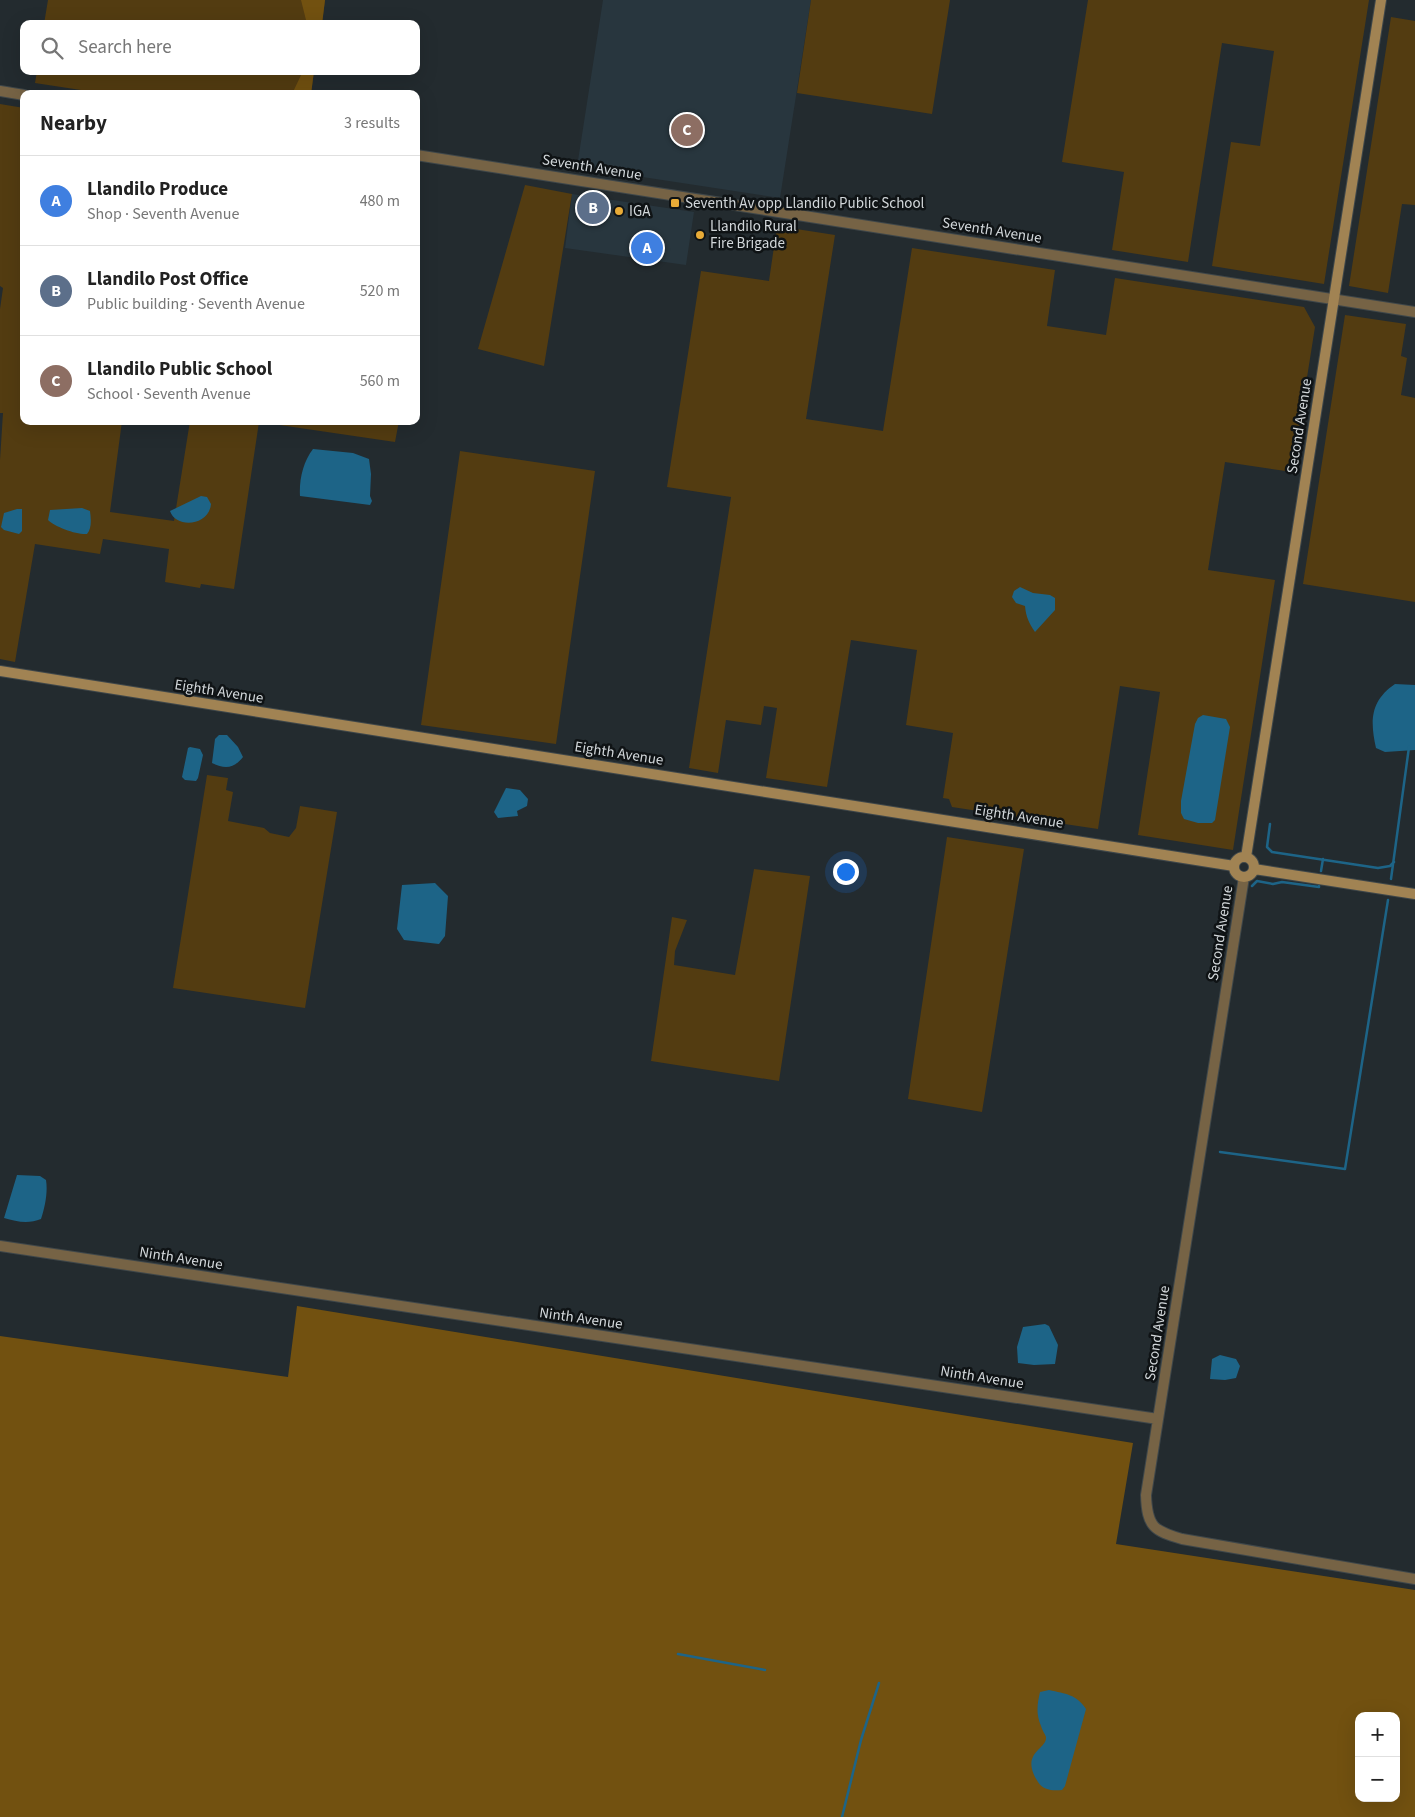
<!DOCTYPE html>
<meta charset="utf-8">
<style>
body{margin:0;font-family:"Source Sans 3",sans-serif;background:#f2f2f2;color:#222}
.controls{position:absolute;right:15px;bottom:15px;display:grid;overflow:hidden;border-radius:10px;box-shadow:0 5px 20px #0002}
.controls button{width:45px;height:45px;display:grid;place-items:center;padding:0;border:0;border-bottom:1px solid #e0e0e0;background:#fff;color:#222;font:25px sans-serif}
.you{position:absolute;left:845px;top:871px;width:18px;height:18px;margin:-12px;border:4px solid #fff;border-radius:50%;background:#1a73e8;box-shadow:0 0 0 8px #1a73e833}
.badge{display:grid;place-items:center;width:32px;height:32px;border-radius:50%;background:#7b602b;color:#fff;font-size:16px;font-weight:700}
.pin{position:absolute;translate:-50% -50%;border:2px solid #fff;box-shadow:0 1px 5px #0006}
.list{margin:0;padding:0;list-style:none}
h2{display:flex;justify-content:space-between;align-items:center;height:65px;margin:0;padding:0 20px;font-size:21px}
h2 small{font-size:16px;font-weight:400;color:#767676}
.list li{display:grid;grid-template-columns:32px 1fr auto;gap:15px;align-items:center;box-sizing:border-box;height:90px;padding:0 20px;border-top:1px solid #e0e0e0}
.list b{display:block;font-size:19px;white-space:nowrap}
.list p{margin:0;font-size:16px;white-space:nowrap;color:#767676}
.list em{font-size:16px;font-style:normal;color:#767676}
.icon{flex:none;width:28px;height:28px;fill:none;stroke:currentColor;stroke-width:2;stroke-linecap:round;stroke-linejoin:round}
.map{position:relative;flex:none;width:1415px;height:1817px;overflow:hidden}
.search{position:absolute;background:#fff;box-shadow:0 5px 20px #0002;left:20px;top:20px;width:400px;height:55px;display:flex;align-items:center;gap:12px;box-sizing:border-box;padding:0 18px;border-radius:10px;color:#767676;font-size:19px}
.panel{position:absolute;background:#fff;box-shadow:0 5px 20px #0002;left:20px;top:90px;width:400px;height:335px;border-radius:10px}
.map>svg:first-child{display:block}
.built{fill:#28363e}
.green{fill:#533c11}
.forest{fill:#725110;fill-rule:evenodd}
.water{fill:#1d6487}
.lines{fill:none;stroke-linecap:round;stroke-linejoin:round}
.stream{stroke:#1d6487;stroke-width:2.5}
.street-casing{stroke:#3f474a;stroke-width:12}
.secondary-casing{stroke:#3f474a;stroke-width:12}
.street{stroke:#766345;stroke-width:10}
.secondary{stroke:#a18353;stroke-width:10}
.poi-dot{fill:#e8ab37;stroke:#0f1315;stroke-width:2}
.labels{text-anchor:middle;stroke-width:5;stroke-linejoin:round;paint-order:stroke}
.street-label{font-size:15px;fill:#d2d7da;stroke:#0f1315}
.poi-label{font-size:15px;fill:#d2d7da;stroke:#0f1315;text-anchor:start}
</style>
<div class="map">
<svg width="1415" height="1817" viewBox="0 0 1415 1817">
<rect width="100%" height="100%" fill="#232b2f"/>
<path class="built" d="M603 0H811L780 198 577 167Z
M572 194 694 212 686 265 565 248Z"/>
<path class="green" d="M48 0H325L322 24H44Z
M811 0H950L932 114 797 93Z
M1088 0H1369L1324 284 1212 266 1231 142 1260 146 1274 51 1222 43 1188 262 1112 250 1124 172 1062 162Z
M1391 17 1415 21V205L1402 204 1388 293 1349 286Z
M37 71H314L311 94H107L35 83Z
M0 104 24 108V421H122L110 512 174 521 190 421H399L395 442 259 422 234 589 201 584 200 588 165 582 169 549 103 539 100 554 35 544 15 662 0 659V460L3 413H0V309L3 288 0 286Z
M525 185 572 194 544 366 478 349Z
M777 226 835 235 806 419 883 431 912 248 1055 270 1047 326 1106 335 1115 278 1304 307 1315 327 1292 472 1225 462 1208 570 1275 580 1233 850 1138 835 1160 692 1120 686 1098 829 952 807 949 799 943 798 953 733 906 725 917 650 851 640 827 787 766 778 777 708 764 706 761 725 726 720 718 773 689 768 731 497 667 487 701 271 769 281Z
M1345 315 1406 324 1401 356 1407 358 1401 395 1415 398V602L1303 584Z
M460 451 595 471 556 744 421 725Z
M207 775 228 778 226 790 233 792 228 821 264 828 270 833 289 837 296 828 300 806 337 812 305 1008 173 988Z
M947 837 1024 849 982 1112 908 1099Z
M754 869 810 876 779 1081 651 1061 672 917 687 920 675 951 674 965 735 975Z"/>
<path class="forest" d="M301 0H325L322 24H307Z
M303 71H314L311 94H292Z
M297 1306 1133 1443 1116 1544 1415 1590V1817H0V1336L288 1377ZM1359 1716H1396V1798H1359Z"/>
<path class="water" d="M313 449 353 453 369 459 371 474 370 496 372 501 370 505 300 496C299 480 303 462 313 449Z
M201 496 207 497 211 504C209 526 176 529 170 511Z
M82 508 90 511C91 519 92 528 87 534 77 535 55 527 48 520L50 510Z
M17 509H22V531L19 534 4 530 1 527 4 513Z
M1020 587 1033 593 1050 595 1055 598V610L1035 632C1029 623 1026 617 1025 606L1016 603 1012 597 1014 591Z
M1395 684 1415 685V750L1385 752 1376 748C1370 721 1370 701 1395 684Z
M1203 715 1226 719 1230 727 1216 814 1215 820 1212 823H1198L1184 819 1181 813V801L1195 724 1198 718Z
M219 735H227L238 747 243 757C234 768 226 770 212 763L215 739Z
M190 747 200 749 203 755 198 778 196 781 185 780 182 777 188 748Z
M506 788 520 790 528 799 527 806 517 811 518 816 498 818 494 812Z
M435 883 448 896 445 936 439 944 404 940 397 929 402 885Z
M17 1175 40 1176 46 1180C48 1192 45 1207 41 1219 29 1224 17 1222 4 1218Z
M1045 1324 1049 1326 1058 1345 1055 1364 1034 1365 1018 1363 1017 1347 1023 1327Z
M1220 1355 1236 1359 1240 1366 1236 1378 1225 1380 1210 1379 1212 1359Z
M1049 1690C1066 1694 1076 1694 1086 1709L1065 1786 1062 1790C1052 1791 1043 1790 1038 1782 1019 1752 1047 1750 1046 1737 1045 1734 1042 1730 1041 1726 1036 1714 1037 1705 1040 1692Z"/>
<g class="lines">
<path class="stream" d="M1270 824 1267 847 1272 852 1378 868 1390 866 1394 862
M1321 871 1323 859
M1391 879 1409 747
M1252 886 1257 881 1273 884 1282 882 1319 887V886
M1220 1152 1345 1169 1388 900
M678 1654 765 1670
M842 1817 861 1740 879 1683"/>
<g class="street-casing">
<path id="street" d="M0 91 24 95
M416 155 1415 312
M1244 877 1146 1495C1147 1527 1154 1531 1182 1539L1415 1579
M0 1246 1158 1419"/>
</g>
<g class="secondary-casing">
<path id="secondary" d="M0 671 1234 866
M1234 867a10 10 0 1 1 20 0a10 10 0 1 1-20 0Z
M1246 857 1381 0
M1254 869 1415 894"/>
</g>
<use href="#street" class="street"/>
<use href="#secondary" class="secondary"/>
</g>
<g class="poi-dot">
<rect x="670" y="198" width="10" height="10" rx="2.5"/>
<circle cx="619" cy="211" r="5"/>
<circle cx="700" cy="235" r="5"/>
</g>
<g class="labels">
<g class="street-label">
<text transform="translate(592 167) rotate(9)" y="5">Seventh Avenue</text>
<text transform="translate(992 230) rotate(9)" y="5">Seventh Avenue</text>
<text transform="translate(1299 426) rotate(-81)" y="5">Second Avenue</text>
<text transform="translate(219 691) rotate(9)" y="5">Eighth Avenue</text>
<text transform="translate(619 753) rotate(9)" y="5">Eighth Avenue</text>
<text transform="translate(1019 816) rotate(9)" y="5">Eighth Avenue</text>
<text transform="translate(1220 933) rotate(-81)" y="5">Second Avenue</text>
<text transform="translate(181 1258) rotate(9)" y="5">Ninth Avenue</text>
<text transform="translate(581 1318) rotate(8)" y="5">Ninth Avenue</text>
<text transform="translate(1157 1333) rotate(-81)" y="5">Second Avenue</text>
<text transform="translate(982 1377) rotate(9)" y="5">Ninth Avenue</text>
</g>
<g class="poi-label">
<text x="685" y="208">Seventh Av opp Llandilo Public School</text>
<text x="629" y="216">IGA</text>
<text x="710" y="231">Llandilo Rural<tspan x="710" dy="17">Fire Brigade</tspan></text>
</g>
</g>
</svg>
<div class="controls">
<button>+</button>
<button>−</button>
</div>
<div class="you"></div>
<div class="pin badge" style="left:647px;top:248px;background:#3f7fe0">A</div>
<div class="pin badge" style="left:593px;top:208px;background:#5c6f8a">B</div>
<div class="pin badge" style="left:687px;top:130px;background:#8d6e63">C</div>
<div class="search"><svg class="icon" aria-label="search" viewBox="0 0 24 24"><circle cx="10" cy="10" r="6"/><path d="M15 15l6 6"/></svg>Search here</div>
<section class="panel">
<h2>Nearby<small>3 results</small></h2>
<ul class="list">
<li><span class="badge" style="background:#3f7fe0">A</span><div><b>Llandilo Produce</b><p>Shop · Seventh Avenue</p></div><em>480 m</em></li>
<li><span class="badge" style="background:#5c6f8a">B</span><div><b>Llandilo Post Office</b><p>Public building · Seventh Avenue</p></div><em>520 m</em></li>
<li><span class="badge" style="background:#8d6e63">C</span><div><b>Llandilo Public School</b><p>School · Seventh Avenue</p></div><em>560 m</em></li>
</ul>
</section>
</div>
